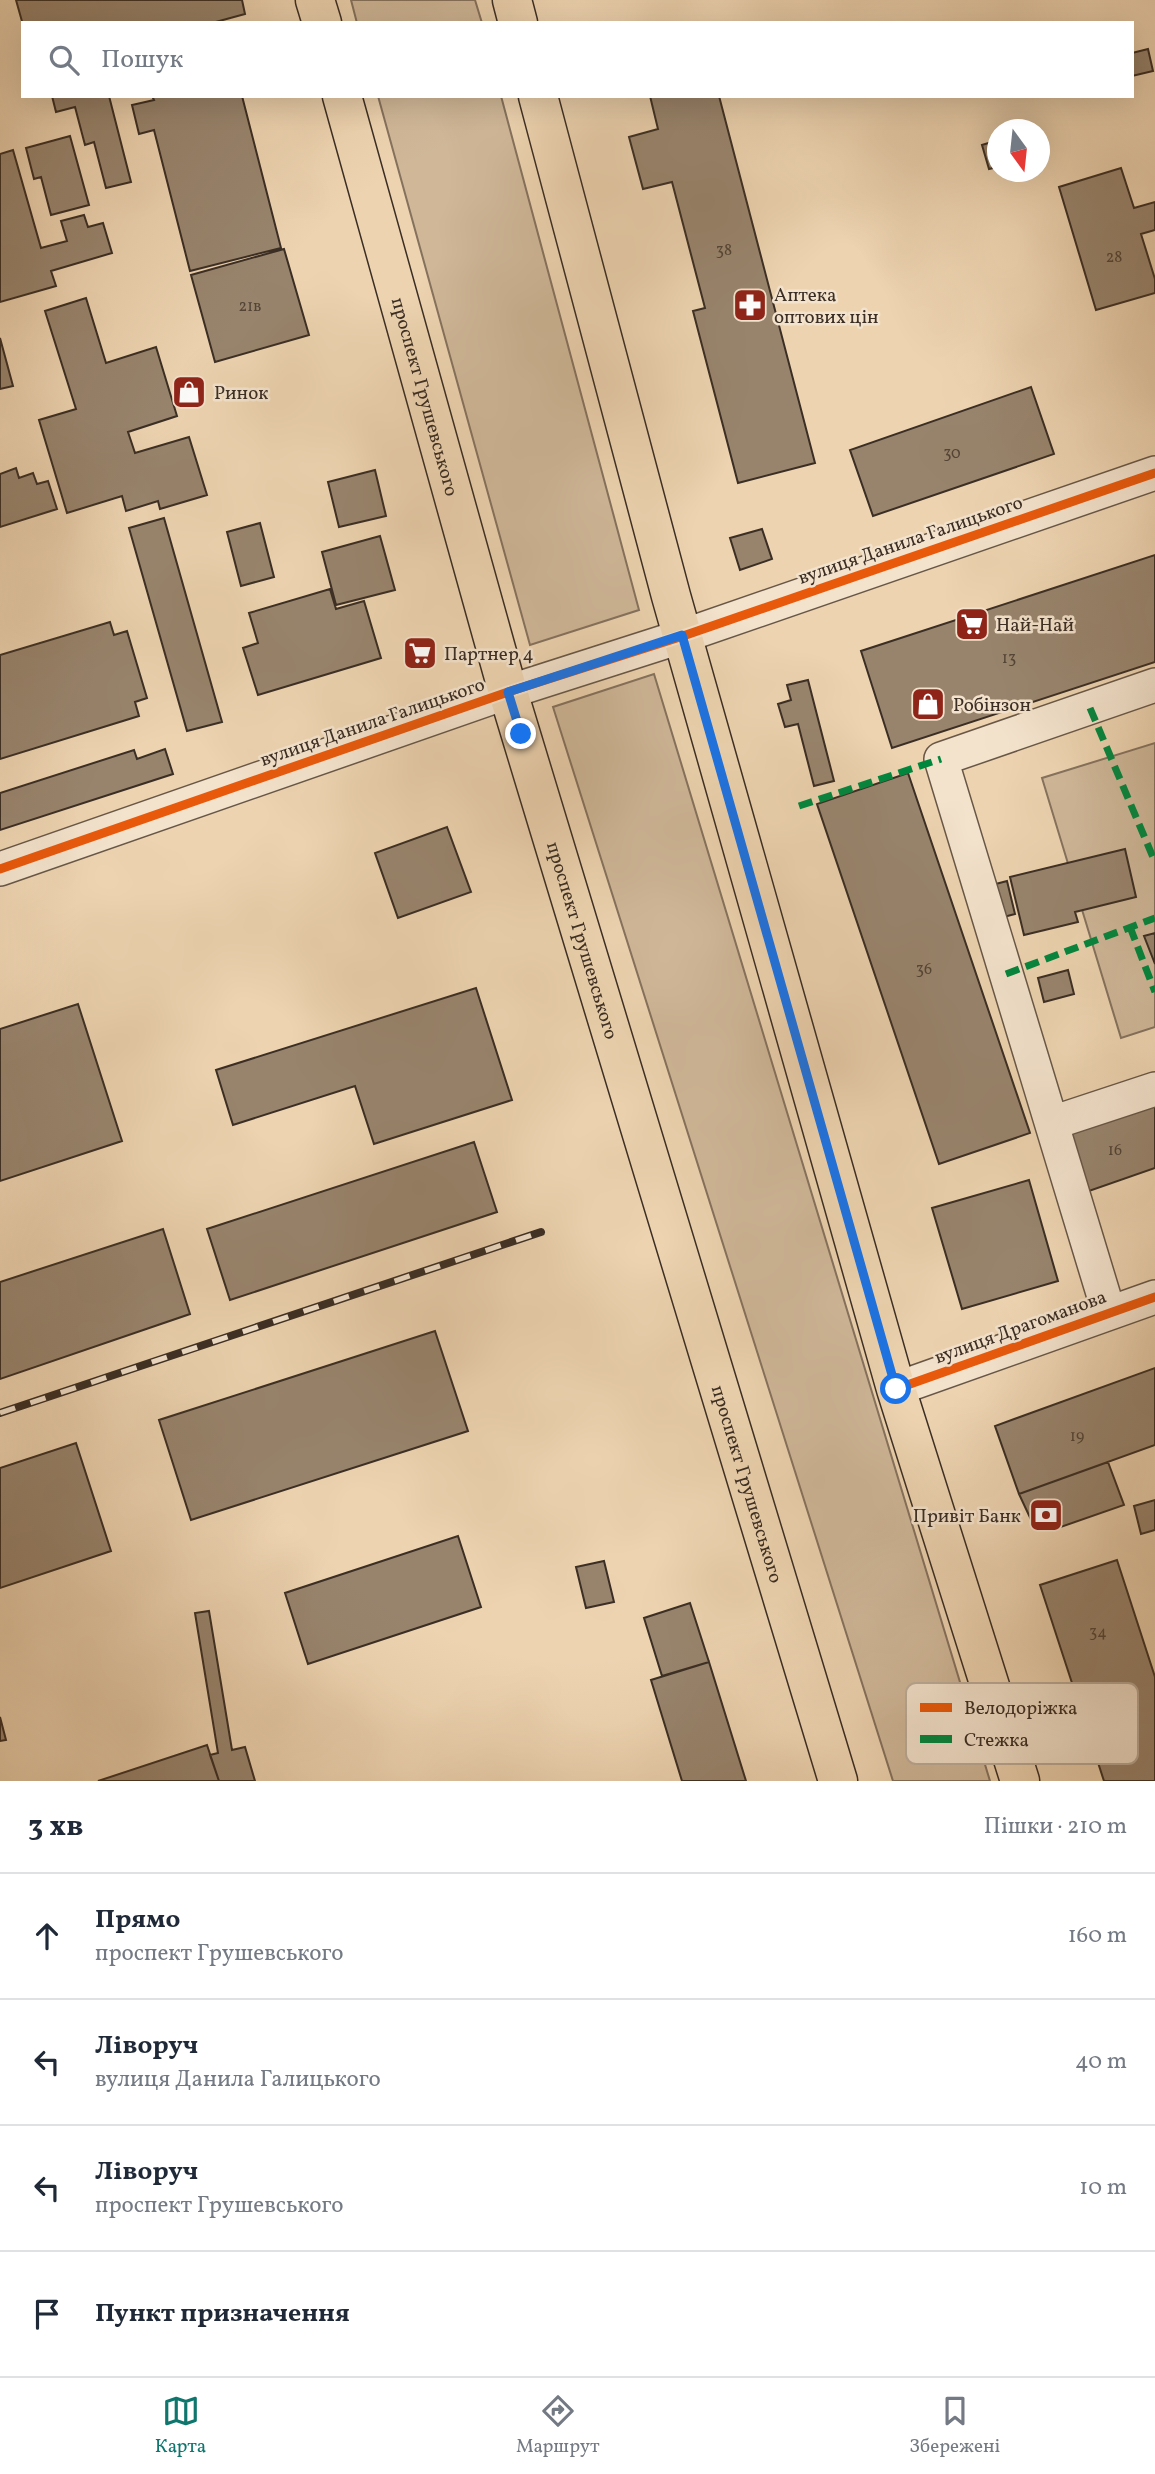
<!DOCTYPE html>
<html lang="uk">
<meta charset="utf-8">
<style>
body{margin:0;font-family:Vollkorn,serif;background:#f6f6f7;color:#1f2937}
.compass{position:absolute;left:987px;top:119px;width:63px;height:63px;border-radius:50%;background:#fff;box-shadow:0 7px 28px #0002;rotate:165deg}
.stop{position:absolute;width:21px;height:21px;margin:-16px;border:5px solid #1a73e8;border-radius:50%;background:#fff}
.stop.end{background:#1a73e8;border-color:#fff;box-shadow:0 2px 7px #0008}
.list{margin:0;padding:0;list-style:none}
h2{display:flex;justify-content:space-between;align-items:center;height:91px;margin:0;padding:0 28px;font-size:30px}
h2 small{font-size:23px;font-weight:400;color:#747a83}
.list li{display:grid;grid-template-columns:46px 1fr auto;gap:21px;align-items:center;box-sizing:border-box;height:126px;padding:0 28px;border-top:2px solid #e0e1e3}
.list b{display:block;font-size:26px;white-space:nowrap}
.list p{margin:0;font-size:23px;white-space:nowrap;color:#747a83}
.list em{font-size:23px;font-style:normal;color:#747a83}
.icon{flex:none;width:38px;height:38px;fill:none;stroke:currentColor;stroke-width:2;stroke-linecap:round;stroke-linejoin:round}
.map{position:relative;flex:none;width:1155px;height:1781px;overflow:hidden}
.search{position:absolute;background:#fff;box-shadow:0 7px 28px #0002;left:21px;right:21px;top:21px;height:77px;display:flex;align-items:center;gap:18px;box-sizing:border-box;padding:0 24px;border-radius:0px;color:#747a83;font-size:26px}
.sheet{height:595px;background:#fff}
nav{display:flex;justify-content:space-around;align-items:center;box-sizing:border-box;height:98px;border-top:2px solid #e0e1e3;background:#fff;font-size:19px;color:#747a83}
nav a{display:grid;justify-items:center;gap:4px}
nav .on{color:#0f766e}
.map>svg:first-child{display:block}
.green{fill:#cfb798;stroke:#85725e;stroke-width:2}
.building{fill:#98846d;stroke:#3b2e24;stroke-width:2}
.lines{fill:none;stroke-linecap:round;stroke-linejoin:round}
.minor-casing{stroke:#685747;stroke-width:36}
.major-casing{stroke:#3b2e24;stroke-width:41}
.minor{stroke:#f3e2cc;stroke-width:33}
.major{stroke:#edd3b0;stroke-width:38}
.rail-casing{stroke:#3b2e24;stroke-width:8}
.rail{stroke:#f3e2cc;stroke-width:5;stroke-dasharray:16;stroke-linecap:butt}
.quiet{stroke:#00873e;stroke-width:7;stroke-dasharray:14 7;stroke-linecap:butt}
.cycleway-casing{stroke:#f3e2cc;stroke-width:13}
.cycleway{stroke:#e8590c;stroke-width:9}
.route{stroke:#1a73e8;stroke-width:9}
.labels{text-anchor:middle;stroke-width:5;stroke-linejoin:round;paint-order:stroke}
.number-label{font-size:16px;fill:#524436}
.poi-label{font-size:19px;fill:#3b2e24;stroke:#f3e2cc;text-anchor:start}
.street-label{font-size:19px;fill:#3b2e24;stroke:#f3e2cc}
.key{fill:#f3e2cc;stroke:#bcac9a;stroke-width:2}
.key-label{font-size:19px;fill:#3b2e24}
</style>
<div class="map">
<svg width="1155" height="1781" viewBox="0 0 1155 1781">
<rect width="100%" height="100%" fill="#edd3b0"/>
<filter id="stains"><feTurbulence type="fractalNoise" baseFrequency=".00286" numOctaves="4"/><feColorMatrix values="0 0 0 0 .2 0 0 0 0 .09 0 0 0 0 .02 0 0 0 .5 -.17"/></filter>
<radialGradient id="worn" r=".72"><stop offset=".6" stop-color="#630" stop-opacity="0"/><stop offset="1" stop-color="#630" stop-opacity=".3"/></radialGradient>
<path class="green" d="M351 0H475L482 23H357Z
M378 96H501L639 610 530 645Z
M654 674 990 1781H893L553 707Z
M1155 743V1027L1121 1038 1042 778Z"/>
<path class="building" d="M16 0H242L245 14 212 23 23 25Z
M1148 49 1153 71 1132 76V53Z
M52 96H109L131 182 106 188 94 142 85 145 75 107 56 112Z
M152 96H242L281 248 190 271 154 130 139 134 132 105 154 100Z
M650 96H719L815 463 738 483 693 311 705 308 672 182 643 189 629 137 658 129Z
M70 136 89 205 51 215 41 177 34 179 26 148Z
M998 140V167L989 169 982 145Z
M13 150 41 248 67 241 61 221 84 215 88 227 103 223 112 253 51 271 56 286 0 302V154Z
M1121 168 1134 208 1155 202V230L1141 234 1155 279V293L1096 310 1059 187Z
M284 249 309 335 215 362 191 275Z
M86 298 106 363 156 347 177 416 128 432 135 453 189 437 207 495 160 509 158 501 126 511 122 496 67 513 39 420 76 409 45 311Z
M0 338 13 386 0 389Z
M1031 387 1054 454 873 516 850 450Z
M16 468 19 478 33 473 37 484 48 481 57 509 0 527V474Z
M375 470 386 516 339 527 328 482Z
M164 518 222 722 187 731 129 528Z
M260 523 274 577 241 586 227 532Z
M762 529 772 559 740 570 730 538Z
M380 536 395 590 336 605 322 552Z
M1155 555V662L892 748 861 651Z
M330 589 336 609 364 601 381 658 258 695 243 648 258 643 249 613Z
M110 622 114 635 127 631 147 698 135 702 139 716 0 759V655Z
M808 680 834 781 814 786 798 724 785 727 778 704 791 700 787 685Z
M165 749 173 774 0 830V793L134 750 137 759Z
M908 773 1030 1133 939 1164 817 804Z
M447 827 471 892 398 918 375 853Z
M1125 849 1136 897 1075 912 1078 922 1024 935 1010 877Z
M1007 881 1015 914 996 919 988 886Z
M1155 933V964L1144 936Z
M1068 970 1074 994 1044 1002 1038 978Z
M476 988 512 1100 374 1144 355 1086 233 1125 216 1070Z
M78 1004 122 1141 0 1181V1029Z
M1155 1101V1168L1089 1191 1069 1130Z
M474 1142 497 1212 230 1300 207 1229Z
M1029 1180 1058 1281 962 1309 932 1208Z
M163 1229 190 1314 0 1379V1282Z
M435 1331 468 1431 191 1520 159 1420Z
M1155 1368V1445L1019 1494 995 1426Z
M76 1443 111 1551 0 1588V1468Z
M1108 1462 1124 1505 1052 1530 1033 1524 1019 1494Z
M1155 1500V1530L1141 1534 1134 1506Z
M458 1536 481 1607 308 1664 285 1593Z
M1117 1560 1155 1677V1781H1104L1040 1585Z
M604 1561 614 1602 586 1608 576 1567Z
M690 1603 709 1662 662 1676 644 1618Z
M209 1611 232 1750 245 1747 255 1781H219L210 1755 218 1753 195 1613Z
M709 1662 746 1781H682L651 1680Z
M0 1717 6 1740 0 1741Z
M207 1745 219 1781H98Z"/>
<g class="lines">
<g class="minor-casing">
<path id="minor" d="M0 869 508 692 683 636 1155 473
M1052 1123 1155 1089
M1109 1313 941 759 1155 685
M896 1389 1155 1297"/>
</g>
<g class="major-casing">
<g id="major">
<path d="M315 0 322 23"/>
<path d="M512 0 518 23"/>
<path id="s1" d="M342 96 508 692 838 1781"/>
<path d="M538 96 671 596 896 1389 1020 1781"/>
</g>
</g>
<use href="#minor" class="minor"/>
<use href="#major" class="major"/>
<g class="rail-casing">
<path id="rail" d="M0 1413 541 1232"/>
</g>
<use href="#rail" class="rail"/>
<path class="quiet" d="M1090 708 1155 862
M799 806 941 759
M1130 927 1155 992
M1006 974 1155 918"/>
<g class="cycleway-casing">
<path id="cycleway" d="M0 869 508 692 683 636 1155 473
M896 1389 1155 1297"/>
</g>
<use href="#cycleway" class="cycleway"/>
</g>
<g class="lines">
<path class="route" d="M521 734 508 692 682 635 896 1389"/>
</g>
<defs>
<g id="pharmacy-square" transform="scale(1.75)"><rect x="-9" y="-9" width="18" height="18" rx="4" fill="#8f2418" stroke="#f3e2cc"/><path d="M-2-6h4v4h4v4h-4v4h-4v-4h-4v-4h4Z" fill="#fff"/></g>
<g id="shop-square" transform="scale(1.75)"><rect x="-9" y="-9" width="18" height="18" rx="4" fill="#8f2418" stroke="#f3e2cc"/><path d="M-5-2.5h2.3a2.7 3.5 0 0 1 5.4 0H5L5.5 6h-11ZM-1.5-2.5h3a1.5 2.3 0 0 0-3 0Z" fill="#fff"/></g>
<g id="supermarket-square" transform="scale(1.75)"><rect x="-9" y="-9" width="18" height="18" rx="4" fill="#8f2418" stroke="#f3e2cc"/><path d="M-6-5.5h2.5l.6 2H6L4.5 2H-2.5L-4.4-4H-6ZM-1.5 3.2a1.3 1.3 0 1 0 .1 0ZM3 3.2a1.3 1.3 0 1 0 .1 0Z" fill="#fff"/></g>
<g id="bank-square" transform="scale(1.75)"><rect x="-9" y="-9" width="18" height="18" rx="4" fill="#8f2418" stroke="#f3e2cc"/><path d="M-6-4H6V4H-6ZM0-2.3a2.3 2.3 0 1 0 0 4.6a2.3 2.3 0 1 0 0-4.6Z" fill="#fff"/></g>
</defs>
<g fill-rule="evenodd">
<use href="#pharmacy-square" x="750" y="305"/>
<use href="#shop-square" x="189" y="392"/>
<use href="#supermarket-square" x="972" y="624"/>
<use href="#supermarket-square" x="420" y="653"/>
<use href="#shop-square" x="928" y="704"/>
<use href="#bank-square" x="1046" y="1515"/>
</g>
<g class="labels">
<g class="number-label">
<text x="724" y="255">38</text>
<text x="1114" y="262">28</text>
<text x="250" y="311">21в</text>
<text x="952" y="458">30</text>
<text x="1009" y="663">13</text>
<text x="924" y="974">36</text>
<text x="1115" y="1155">16</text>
<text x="1077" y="1441">19</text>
<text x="1098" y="1637">34</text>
</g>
<g class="poi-label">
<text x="774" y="301">Аптека<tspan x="774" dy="22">оптових цін</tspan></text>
<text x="214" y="399">Ринок</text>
<text x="996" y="631">Най-Най</text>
<text x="444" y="660">Партнер 4</text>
<text x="953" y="711">Робінзон</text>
<text x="1021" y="1522" text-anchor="end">Привіт Банк</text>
</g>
<g class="street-label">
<text dy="7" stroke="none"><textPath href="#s1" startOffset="312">проспект Грушевського</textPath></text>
<text transform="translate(910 539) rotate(-19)" y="7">вулиця Данила Галицького</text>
<text transform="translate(372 721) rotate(-19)" y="7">вулиця Данила Галицького</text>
<text dy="7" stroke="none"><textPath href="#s1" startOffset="878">проспект Грушевського</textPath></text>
<text transform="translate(1020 1326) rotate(-20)" y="7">вулиця Драгоманова</text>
<text dy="7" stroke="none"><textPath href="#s1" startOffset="1446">проспект Грушевського</textPath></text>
</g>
</g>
<rect x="906" y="1683" width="232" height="81" rx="10" class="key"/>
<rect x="920" y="1703" width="32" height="9" fill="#e8590c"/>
<rect x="920" y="1735" width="32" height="8" fill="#00873e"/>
<g class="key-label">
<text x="964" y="1714">Велодоріжка</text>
<text x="964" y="1746">Стежка</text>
</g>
<rect width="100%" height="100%" filter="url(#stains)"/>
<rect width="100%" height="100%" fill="url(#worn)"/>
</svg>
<svg class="compass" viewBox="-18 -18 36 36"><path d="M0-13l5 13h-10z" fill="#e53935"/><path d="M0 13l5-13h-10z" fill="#747a83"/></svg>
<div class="stop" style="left:896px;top:1389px"></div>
<div class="stop end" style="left:521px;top:734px"></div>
<div class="search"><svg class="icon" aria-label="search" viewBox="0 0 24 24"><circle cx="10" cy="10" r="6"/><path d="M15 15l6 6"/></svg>Пошук</div>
</div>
<section class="sheet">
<h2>3 хв<small>Пішки · 210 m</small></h2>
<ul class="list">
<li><svg class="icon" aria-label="ahead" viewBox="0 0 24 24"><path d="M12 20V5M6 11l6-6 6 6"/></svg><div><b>Прямо</b><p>проспект Грушевського</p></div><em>160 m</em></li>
<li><svg class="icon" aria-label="left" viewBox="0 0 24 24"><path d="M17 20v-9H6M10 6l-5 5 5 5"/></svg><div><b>Ліворуч</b><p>вулиця Данила Галицького</p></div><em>40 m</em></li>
<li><svg class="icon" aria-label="left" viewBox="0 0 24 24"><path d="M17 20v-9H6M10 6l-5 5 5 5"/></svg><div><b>Ліворуч</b><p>проспект Грушевського</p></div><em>10 m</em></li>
<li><svg class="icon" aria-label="arrive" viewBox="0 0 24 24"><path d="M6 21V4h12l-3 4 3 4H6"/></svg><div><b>Пункт призначення</b></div></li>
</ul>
</section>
<nav>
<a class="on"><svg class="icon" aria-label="map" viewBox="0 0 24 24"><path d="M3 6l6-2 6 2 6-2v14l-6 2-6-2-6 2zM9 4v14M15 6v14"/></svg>Карта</a>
<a><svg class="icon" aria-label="directions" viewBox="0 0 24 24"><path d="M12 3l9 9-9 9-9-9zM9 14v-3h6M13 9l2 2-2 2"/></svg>Маршрут</a>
<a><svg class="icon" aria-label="saved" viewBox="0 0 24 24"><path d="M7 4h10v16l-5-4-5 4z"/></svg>Збережені</a>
</nav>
